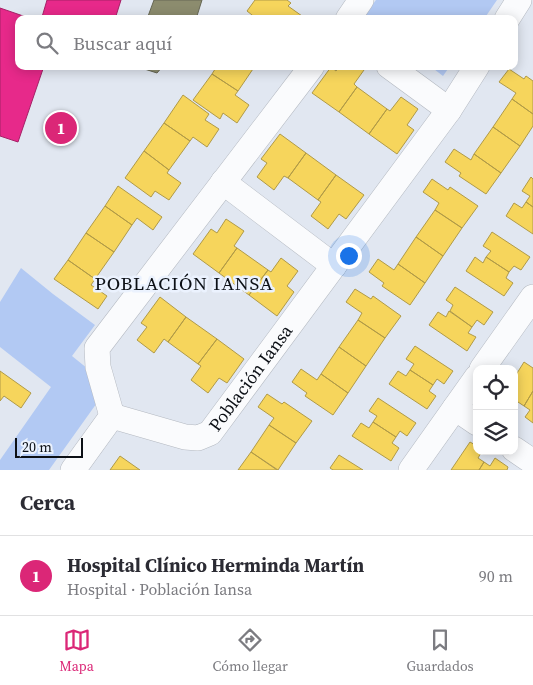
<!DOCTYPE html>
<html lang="es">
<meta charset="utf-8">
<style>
body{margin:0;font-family:"Source Serif 4",serif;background:#f2f2f3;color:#2b2b33}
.controls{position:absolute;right:15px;bottom:15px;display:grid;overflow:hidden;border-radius:10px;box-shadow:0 2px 12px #0003}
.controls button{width:45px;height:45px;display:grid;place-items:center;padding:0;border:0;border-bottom:1px solid #e1e1e2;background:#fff;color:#2b2b33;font:25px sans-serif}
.scale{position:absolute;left:15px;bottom:12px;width:68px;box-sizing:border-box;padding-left:5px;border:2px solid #0c1016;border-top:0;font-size:14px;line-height:18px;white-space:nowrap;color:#0c1016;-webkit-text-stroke:4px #ebf2fe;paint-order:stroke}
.you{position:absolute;left:348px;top:255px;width:18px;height:18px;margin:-12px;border:4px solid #fff;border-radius:50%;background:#1a73e8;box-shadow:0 0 0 8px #1a73e833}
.badge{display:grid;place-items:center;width:32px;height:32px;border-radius:50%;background:#db2777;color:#fff;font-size:16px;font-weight:700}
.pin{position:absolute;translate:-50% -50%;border:2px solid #fff;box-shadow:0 1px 5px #0006}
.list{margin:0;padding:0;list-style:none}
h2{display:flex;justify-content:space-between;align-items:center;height:65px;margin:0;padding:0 20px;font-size:21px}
h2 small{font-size:16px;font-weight:400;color:#7c7c81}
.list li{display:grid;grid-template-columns:32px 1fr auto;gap:15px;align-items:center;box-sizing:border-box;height:80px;padding:0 20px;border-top:1px solid #e1e1e2}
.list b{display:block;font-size:19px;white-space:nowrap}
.list p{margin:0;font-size:16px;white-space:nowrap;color:#7c7c81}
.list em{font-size:16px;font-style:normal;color:#7c7c81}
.icon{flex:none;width:28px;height:28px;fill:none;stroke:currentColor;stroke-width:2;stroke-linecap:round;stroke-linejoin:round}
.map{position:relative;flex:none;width:533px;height:470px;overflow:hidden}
.search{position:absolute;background:#fff;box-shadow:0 2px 12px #0003;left:15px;right:15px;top:15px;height:55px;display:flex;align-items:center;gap:12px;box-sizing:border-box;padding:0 18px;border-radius:10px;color:#7c7c81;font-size:19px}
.sheet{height:145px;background:#fff}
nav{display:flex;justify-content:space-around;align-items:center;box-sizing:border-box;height:70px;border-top:1px solid #e1e1e2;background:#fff;font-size:14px;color:#7c7c81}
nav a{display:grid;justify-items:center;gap:2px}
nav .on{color:#db2777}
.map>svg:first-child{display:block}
.green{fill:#b2c9f3}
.homes{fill:#f6d55c;stroke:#b09a47}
.health{fill:#e7298a;stroke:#a52267}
.industry{fill:#8c8c6e;stroke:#666754}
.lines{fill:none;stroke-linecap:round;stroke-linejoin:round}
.minor-casing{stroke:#b4b9c1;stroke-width:26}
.minor{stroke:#fafbfd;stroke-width:25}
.labels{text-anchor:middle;stroke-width:5;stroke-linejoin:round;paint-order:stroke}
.street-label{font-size:18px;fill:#0c1016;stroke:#ebf2fe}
.neighbourhood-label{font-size:19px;letter-spacing:1px;fill:#0c1016;stroke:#ebf2fe}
</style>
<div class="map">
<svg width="533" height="470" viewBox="0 0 533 470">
<rect width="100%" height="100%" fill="#e1e7f1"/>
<path class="green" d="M376 0H497L484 19H367L364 16Z
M430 66H450L443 76Z
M21 268 53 294 95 325 72 356 109 386 49 470H0V460L51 387 0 347V302Z"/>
<path class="homes" d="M255 0H287L291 3 288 6 302 16 301 19H257L247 11Z
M217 66H255L238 91 212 74Z
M340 66H358L364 70 354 84 357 87 339 112 312 93 331 67 336 71Z
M509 69 524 79 526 76 533 81V114L512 99 516 93 499 82Z
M212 74 238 91 235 95 249 105 237 123 223 113 220 119 193 100Z
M357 87 387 109 369 134 339 112Z
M183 95 209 114 205 120 219 129 207 147 193 137 190 141 164 123Z
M401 97 418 109 407 125 414 130 397 154 369 134 387 109 390 111Z
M512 99 533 114V126L520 146 493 127Z
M164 123 190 141 169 170 144 151Z
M493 127 520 146 501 173 474 154Z
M280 134 306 153 288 178 284 176 274 190 257 177 267 163 261 159Z
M454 149 471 160 474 154 501 173 486 194 459 176 461 173 445 162Z
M144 151 169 170 167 173 181 183 169 200 155 191 151 197 125 178Z
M306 153 336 175 318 200 288 178Z
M336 175 364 195 346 219 339 214 328 229 311 216 321 202 318 200Z
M531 177 533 179V207L526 202 530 196 522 191Z
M432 179 448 190 450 187 478 206 462 228 435 210 439 203 423 192Z
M118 186 162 217 153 230 137 218 132 225 105 206Z
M526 202 533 207V234L506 216 514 203 522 208Z
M105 206 132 225 114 252 86 233Z
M435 210 462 228 443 256 416 237Z
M226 219 244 231 234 246 237 248 219 273 193 254 211 229 217 233Z
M492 232 530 257 521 270 514 266 509 272 486 257 491 251 483 246Z
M86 233 114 252 95 279 68 260Z
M416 237 443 256 425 283 398 264Z
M237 248 268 270 249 295 219 273Z
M475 257 483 263 486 257 509 272 506 278 513 283 504 296 466 271Z
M281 258 298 271 287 286 294 292 277 316 249 295 268 270 271 272Z
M378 259 394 270 398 264 425 283 410 305 382 286 384 283 369 272Z
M68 260 95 279 91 285 107 296 98 309 54 279Z
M455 287 493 312 484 325 477 320 472 327 450 311 453 305 446 300Z
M355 289 371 299 373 296 401 316 385 338 358 320 362 313 346 302Z
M160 297 186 317 168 342 164 339 154 353 137 340 147 327 141 323Z
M449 311 472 327 468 333 476 337 467 351 429 325 438 312 446 317Z
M186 317 217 339 198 364 168 342Z
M358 320 385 338 366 366 339 347Z
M217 339 244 359 227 383 219 378 208 393 191 380 201 366 198 364Z
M415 346 453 371 444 384 437 379 433 385 410 370 414 364 406 359Z
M339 347 366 366 348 393 321 374Z
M524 362 533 368V391L524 406 518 402 514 407V378Z
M301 369 317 380 321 374 348 393 333 415 305 396 307 393 292 382Z
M410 370 433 385 429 391 436 396 427 409 389 384 398 371 406 376Z
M0 371 31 393 21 408 4 396 0 401Z
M533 391V423L525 417 530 410 524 406Z
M267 394 282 404 284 402 312 421 296 443 269 425 274 418 258 407Z
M378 398 416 423 407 436 400 431 396 437 373 422 377 416 369 411Z
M373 422 396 437 392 443 399 448 391 461 352 436 361 423 369 428Z
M269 425 296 443 278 470 251 452Z
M470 442 477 446V451H482L478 458 484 462 479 470H451Z
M251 452 277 470H238Z
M339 455 363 470H333L330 468Z
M120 456 140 470H110Z
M495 458 508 467 507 470H479L484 462 490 466Z"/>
<path class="health" d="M47 0H121L115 19H48L42 17Z
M0 8 32 19H19V66H44L18 142 0 136Z"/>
<path class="industry" d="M154 0H202L196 19H147Z
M135 66H163L157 73Z"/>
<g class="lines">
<g class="minor-casing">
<g id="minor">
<path d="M348 19 361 0"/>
<path d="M507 19 519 0"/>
<path id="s1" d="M312 66 97 348 98 367 112 416 185 437 198 438 210 433 449 110 477 66"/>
<path d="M389 66 449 110"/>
<path d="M223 182 334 266"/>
<path d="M482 369 533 297"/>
<path d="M455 408 477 423"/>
<path d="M514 449 533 462"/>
<path d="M73 470 112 416"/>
<path d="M411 470 477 377"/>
</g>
</g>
<use href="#minor" class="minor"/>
</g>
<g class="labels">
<g class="street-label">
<text dy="6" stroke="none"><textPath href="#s1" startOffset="595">Población Iansa</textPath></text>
</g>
<g class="neighbourhood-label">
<text x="184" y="290">POBLACIÓN IANSA</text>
</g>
</g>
</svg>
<div class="controls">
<button><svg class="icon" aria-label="locate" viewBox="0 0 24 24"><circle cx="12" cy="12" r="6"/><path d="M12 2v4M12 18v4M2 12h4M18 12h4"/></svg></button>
<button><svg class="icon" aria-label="layers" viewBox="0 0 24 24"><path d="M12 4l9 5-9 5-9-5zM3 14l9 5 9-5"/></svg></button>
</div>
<div class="scale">20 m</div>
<div class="you"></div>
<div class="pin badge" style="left:61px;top:128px">1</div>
<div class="search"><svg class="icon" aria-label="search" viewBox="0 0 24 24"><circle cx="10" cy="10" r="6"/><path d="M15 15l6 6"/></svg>Buscar aquí</div>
</div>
<section class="sheet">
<h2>Cerca<small></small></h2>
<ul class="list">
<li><span class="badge">1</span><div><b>Hospital Clínico Herminda Martín</b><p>Hospital · Población Iansa</p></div><em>90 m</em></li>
</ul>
</section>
<nav>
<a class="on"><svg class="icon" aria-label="map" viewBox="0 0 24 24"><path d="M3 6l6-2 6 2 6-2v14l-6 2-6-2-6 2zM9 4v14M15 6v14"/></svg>Mapa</a>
<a><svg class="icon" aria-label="directions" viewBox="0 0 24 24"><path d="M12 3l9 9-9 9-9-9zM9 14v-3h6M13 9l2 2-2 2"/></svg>Cómo llegar</a>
<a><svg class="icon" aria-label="saved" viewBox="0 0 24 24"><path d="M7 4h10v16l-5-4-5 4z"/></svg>Guardados</a>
</nav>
